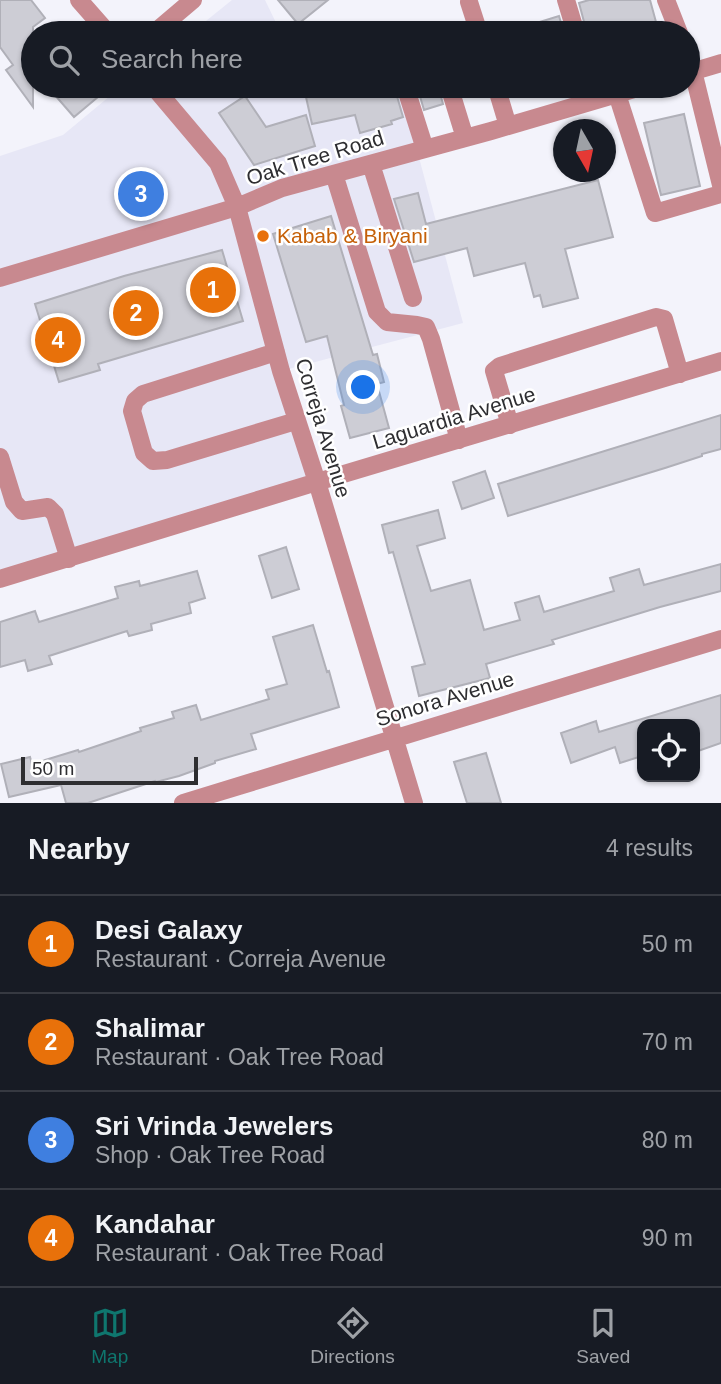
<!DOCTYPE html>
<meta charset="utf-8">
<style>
body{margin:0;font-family:Arial,sans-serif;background:#20242c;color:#f1f3f6}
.controls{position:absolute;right:21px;bottom:21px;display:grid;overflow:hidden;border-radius:14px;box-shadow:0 2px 5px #0004}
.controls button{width:63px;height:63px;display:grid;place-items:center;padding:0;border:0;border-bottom:2px solid #363941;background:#171b24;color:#f1f3f6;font:35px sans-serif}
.compass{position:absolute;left:553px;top:119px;width:63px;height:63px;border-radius:50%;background:#171b24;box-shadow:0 2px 5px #0004;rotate:171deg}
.scale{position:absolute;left:21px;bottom:18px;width:177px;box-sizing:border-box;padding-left:7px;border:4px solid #2e2e31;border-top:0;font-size:19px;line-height:24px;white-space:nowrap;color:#2e2e31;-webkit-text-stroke:5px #fff;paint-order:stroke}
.you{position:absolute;left:364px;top:388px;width:24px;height:24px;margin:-18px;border:5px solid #fff;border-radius:50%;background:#1a73e8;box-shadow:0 0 0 10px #1a73e833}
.badge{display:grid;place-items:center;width:46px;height:46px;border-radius:50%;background:#0f766e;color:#fff;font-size:23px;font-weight:700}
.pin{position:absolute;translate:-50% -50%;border:4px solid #fff;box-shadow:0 2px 7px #0006}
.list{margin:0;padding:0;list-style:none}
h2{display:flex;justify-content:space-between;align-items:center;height:91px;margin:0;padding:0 28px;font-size:30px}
h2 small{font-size:23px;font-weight:400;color:#9ea1a6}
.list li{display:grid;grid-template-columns:46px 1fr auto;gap:21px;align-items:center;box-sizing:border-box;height:98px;padding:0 28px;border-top:2px solid #363941}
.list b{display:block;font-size:26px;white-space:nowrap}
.list p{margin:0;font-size:23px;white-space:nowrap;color:#9ea1a6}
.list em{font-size:23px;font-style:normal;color:#9ea1a6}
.icon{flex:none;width:38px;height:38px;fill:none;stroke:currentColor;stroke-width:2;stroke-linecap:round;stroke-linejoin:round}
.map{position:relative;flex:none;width:721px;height:803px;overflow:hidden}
.search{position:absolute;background:#171b24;box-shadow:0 2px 5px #0004;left:21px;right:21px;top:21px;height:77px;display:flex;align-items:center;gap:18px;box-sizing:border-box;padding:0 24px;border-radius:38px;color:#9ea1a6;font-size:26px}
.sheet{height:483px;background:#171b24}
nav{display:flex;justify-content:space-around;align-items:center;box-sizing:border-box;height:98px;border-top:2px solid #363941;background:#171b24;font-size:19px;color:#9ea1a6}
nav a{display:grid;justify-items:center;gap:4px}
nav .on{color:#0f766e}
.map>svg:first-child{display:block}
.built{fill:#e7e7f6}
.building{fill:#cdcdd5;stroke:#b0b0b8;stroke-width:2}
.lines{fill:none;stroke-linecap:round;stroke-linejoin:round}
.minor{stroke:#c8898f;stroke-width:18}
.food-dot{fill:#e8710a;stroke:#fff;stroke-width:2.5}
.labels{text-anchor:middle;stroke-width:5;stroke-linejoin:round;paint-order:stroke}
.street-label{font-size:21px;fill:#2e2e31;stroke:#fff}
.food-label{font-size:21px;fill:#c56008;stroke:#fff;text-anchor:start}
</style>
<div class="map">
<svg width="721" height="803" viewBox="0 0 721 803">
<rect width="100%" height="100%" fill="#f3f3fb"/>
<path class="built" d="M232 0H265L281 33H191Z
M122 86H400L463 323 281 371 317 482 0 579V156L63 135Z"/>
<path class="building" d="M0 0H31L45 18 33 27V107L6 70 13 65 0 47Z
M278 0H328L298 24Z
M589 0H650L659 33H587L579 3Z
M559 16 564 33H518L517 29Z
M47 86H111L74 117Z
M317 86H394L403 117 391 121 392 124 360 133 355 115 312 124 304 88Z
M417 86H438L443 104 424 110Z
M461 86H485V89L464 96Z
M245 96 266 127 306 115 315 146 254 165 219 113Z
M684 114 700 186 661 195 644 123Z
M598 180 613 237 565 249 578 298 543 307 540 295 534 297 525 263 474 276 467 248 414 262 394 199 418 193 426 224Z
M331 216 373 355 377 354 384 382 377 384 389 428 350 438 341 406 344 405 327 336 306 342 273 234Z
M222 250 243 321 98 364 100 370 59 382 35 304 124 276Z
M721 415V449L702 454V456L665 468 508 516 498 484Z
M485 471 494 498 462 509 453 482Z
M438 510 445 538 417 546 431 591 470 580 484 630 520 620 515 603 539 596 544 612 614 591 610 578 639 569 644 585 721 564V591L660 607 552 640 554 644 486 664 490 678 419 696 412 667 425 664 393 552 389 553 382 525Z
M286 547 299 589 272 598 259 556Z
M197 571 205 598 189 603 191 613 151 624 152 630 129 636 127 631 49 656 52 664 28 671 25 660 0 667V622L35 611 39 622 118 598 115 587 139 581 140 586Z
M313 625 327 672 329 671 339 707 251 734 256 749 215 761V763L179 776 156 782 155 781 88 803H66L61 785 9 797 1 764 30 757 32 764 78 750 79 752 141 731 140 728 174 718 172 712 196 705 201 720 269 699 266 690 287 684 273 637Z
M721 695V743L695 752V724H642V756L620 763 615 747 571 763 561 733 596 721 599 732Z
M486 753 501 803H467L454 762Z"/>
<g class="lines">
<path class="minor" d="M79 0 108 33
M566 0 576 33
M666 0 679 33
M469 2 479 33
M154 33 193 0
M432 33H434
M688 58 693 71 721 185
M688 73 721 63
M153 86 218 163 237 207 281 371 317 482 414 803
M405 86 425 149
M449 86 465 138
M496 86 508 126
M617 94 655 213 721 194
M371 164 413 298
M334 174 377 312 387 322 417 325 426 327 431 339 459 440
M0 278 237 207 282 188 491 131 644 86
M276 352 143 394 135 401 132 411 144 453 153 461 167 460 296 421
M510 425 494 371 500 366 656 317 664 319 680 374
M0 457 14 502 22 511 48 507 55 514 69 559
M0 579 317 482 721 361
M183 803 721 639"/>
</g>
<circle class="food-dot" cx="263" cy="236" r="7"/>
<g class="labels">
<g class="street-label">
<text transform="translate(315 158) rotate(-17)" y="7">Oak Tree Road</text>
<text transform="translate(454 418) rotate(-17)" y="7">Laguardia Avenue</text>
<text transform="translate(323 428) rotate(73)" y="7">Correja Avenue</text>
<text transform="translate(445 699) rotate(-17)" y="7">Sonora Avenue</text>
</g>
<g class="food-label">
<text x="277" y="243">Kabab &amp; Biryani</text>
</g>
</g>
</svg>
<div class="controls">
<button><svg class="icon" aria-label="locate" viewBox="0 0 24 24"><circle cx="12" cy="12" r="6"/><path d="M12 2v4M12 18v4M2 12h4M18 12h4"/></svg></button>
</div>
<svg class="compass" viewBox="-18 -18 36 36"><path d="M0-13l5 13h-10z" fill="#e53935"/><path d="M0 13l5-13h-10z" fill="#9ea1a6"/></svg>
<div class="scale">50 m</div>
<div class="you"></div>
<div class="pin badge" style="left:213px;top:290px;background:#e8710a">1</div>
<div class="pin badge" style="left:136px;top:313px;background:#e8710a">2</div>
<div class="pin badge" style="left:141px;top:194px;background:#3f7fe0">3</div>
<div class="pin badge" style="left:58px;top:340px;background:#e8710a">4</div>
<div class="search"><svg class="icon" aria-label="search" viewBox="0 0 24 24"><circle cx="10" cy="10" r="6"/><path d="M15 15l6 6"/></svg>Search here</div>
</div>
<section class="sheet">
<h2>Nearby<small>4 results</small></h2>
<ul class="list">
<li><span class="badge" style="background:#e8710a">1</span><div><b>Desi Galaxy</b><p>Restaurant · Correja Avenue</p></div><em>50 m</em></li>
<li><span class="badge" style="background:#e8710a">2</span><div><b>Shalimar</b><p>Restaurant · Oak Tree Road</p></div><em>70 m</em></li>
<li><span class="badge" style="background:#3f7fe0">3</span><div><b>Sri Vrinda Jewelers</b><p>Shop · Oak Tree Road</p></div><em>80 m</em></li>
<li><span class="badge" style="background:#e8710a">4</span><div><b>Kandahar</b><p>Restaurant · Oak Tree Road</p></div><em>90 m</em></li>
</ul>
</section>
<nav>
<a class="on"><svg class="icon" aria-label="map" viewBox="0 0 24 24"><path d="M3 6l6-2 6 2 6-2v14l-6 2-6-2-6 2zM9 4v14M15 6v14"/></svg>Map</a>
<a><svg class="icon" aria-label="directions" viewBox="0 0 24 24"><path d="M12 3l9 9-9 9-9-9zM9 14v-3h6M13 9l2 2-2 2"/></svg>Directions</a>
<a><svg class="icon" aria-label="saved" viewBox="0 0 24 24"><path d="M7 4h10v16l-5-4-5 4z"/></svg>Saved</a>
</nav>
